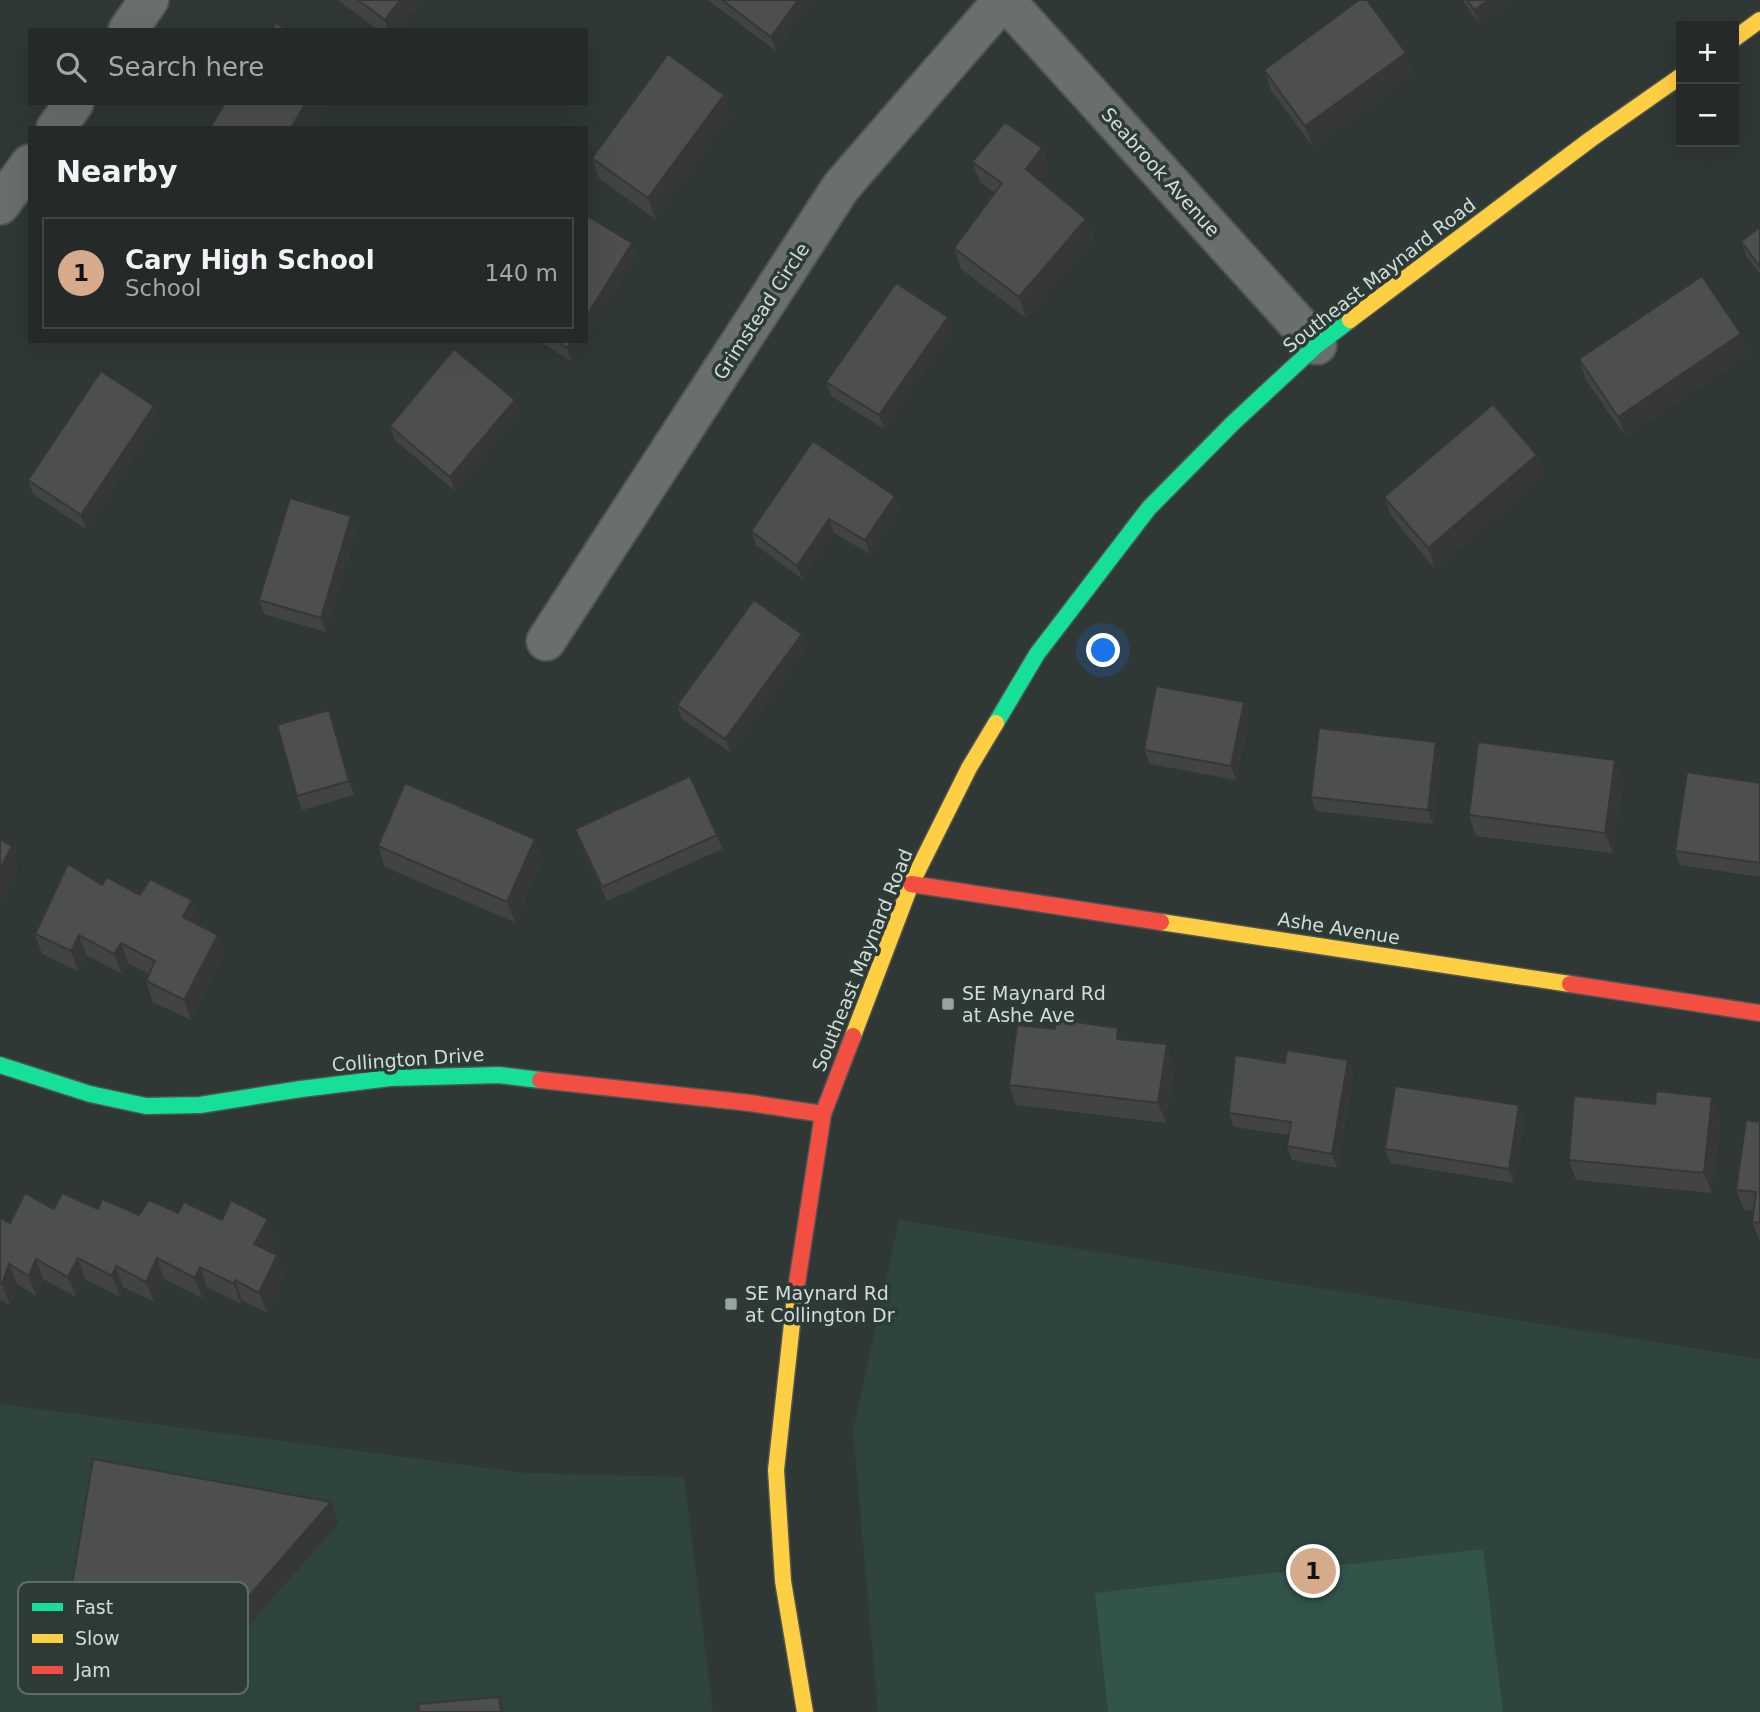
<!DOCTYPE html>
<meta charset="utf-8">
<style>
body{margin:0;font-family:"DejaVu Sans",sans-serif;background:#2c3230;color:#f1f3f6}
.controls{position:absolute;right:21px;top:21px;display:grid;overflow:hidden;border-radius:0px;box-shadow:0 7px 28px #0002}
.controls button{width:63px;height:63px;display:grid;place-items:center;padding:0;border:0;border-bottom:2px solid #414645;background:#242a28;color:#f1f3f6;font:35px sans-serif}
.you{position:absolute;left:1104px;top:651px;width:24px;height:24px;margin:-18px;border:5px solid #fff;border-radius:50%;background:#1a73e8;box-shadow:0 0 0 10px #1a73e833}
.badge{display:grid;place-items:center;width:46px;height:46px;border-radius:50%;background:#d6ab8b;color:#111;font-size:23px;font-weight:700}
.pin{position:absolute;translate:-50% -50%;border:4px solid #fff;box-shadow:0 2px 7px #0006}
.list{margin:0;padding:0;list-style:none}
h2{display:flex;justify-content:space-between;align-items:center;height:91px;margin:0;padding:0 28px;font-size:30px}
h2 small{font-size:23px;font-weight:400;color:#a3a7a8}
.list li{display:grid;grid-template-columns:46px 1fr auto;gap:21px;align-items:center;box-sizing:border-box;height:112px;margin:0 14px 14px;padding:0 14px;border:2px solid #414645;border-radius:0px}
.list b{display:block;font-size:26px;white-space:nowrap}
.list p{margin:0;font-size:23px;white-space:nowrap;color:#a3a7a8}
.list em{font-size:23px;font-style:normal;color:#a3a7a8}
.icon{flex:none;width:38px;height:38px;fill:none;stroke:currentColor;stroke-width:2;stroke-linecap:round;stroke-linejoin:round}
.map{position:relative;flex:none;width:1760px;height:1712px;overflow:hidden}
.search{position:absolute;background:#242a28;box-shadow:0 7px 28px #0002;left:28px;top:28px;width:560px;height:77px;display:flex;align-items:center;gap:18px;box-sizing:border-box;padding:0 24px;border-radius:0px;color:#a3a7a8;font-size:26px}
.panel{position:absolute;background:#242a28;box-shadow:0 7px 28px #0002;left:28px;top:126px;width:560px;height:217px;border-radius:0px}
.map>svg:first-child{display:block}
.built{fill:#2f443e}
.green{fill:#32544b}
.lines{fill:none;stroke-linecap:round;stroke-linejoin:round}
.street-casing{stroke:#4d5452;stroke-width:42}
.fast-casing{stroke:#4d5452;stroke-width:19}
.slow-casing{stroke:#4d5452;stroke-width:19}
.jam-casing{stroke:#4d5452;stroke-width:19}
.street{stroke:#6a6f6e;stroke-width:38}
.fast{stroke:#16e098;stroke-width:16}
.slow{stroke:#ffcf43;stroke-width:16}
.jam{stroke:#f24e42;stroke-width:16}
.wall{fill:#424444}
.shaded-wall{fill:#363737}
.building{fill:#4d4f4f;stroke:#363737;stroke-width:2}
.poi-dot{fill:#9aa3a0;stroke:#2d3b37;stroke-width:2.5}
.labels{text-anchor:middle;stroke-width:7;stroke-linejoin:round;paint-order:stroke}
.street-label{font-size:19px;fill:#d3dcd9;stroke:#2d3b37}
.poi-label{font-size:19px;fill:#d3dcd9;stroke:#2d3b37;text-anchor:start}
.key{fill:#2d3b37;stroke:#5f6b68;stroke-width:2}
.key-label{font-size:19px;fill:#d3dcd9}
</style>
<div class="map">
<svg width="1760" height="1712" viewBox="0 0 1760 1712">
<rect width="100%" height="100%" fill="#303836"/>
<path class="built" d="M899 1220 1760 1359V1712H878L853 1431Z
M0 1404 526 1473 684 1477 713 1712H0Z"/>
<path class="green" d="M1483 1549 1503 1712H1108L1095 1593Z"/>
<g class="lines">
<g class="street-casing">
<path id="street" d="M1005 0 1317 345
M128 30 149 0
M56 128 74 103
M0 205 30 164
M546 641 841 187 1003 0"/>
</g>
<g class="fast-casing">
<path id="fast" d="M996 723 1037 654 1149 508 1233 423 1317 345 1350 320
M0 1065 90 1094 146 1106 200 1105 301 1089 390 1078 499 1075 540 1080"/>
</g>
<g class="slow-casing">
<path id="slow" d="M1734 39 1760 20
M1350 320 1591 139 1681 76
M1161 922 1570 984
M853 1036 911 884 969 768 996 723
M795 1296 776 1470 783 1581 805 1712"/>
</g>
<g class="jam-casing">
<path id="jam" d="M911 884 1161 922
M1570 984 1760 1013
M540 1080 750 1103 823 1114
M795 1296 823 1114 853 1036"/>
</g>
<use href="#street" class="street"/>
<use href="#fast" class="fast"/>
<use href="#slow" class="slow"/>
<use href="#jam" class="jam"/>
</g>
<path class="wall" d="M338 0H423L400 30H378Z
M708 0H814L776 51Z
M1463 0H1515L1479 24Z
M1406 53 1413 74 1313 147 1271 90 1264 70Z
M724 95 731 115 655 219 599 178 592 158Z
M1042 148 1049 169 1040 181 1086 219 1094 240 1026 318 961 269 954 248 995 193 980 182 972 162Z
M1760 227V274L1746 255 1741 241Z
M953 331 884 429 831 396 826 382Z
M539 341H585L572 362Z
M1749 354 1626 437 1586 380 1579 359Z
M154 406 159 420 86 529 33 494 28 480Z
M520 414 455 491 395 440 390 426Z
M1537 455 1544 476 1435 569 1392 517 1384 497Z
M900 510 870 554 834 533 802 579 756 545 751 531Z
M351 516 356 530 326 632 264 614 259 600Z
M802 634 807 648 731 753 682 719 677 705Z
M1249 716 1236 780 1150 764 1144 750Z
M334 724 354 795 302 810 297 796Z
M1441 756 1433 824 1316 811 1311 797Z
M1615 760 1622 781 1613 853 1476 836 1469 815Z
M1760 783V877L1680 865 1675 851Z
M575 829 717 835 722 849 607 901 580 843Z
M378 846 542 860 515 922 385 867Z
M102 885 140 895 192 900 199 921 197 924 225 955 191 1020 153 1002 146 981 149 974 128 963 122 974 86 955 78 971 42 954 35 934Z
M1118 1028 1122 1039 1174 1065 1166 1123 1016 1105 1009 1085 1055 1029Z
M1348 1060 1353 1074 1337 1168 1292 1160 1287 1146 1289 1135 1234 1127 1229 1113 1285 1063Z
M1712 1097 1720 1118 1712 1193 1576 1180 1569 1160 1655 1104Z
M1519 1105 1524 1119 1514 1183 1390 1163 1385 1149Z
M1760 1122V1242L1752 1222 1754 1211 1744 1210 1736 1190Z
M54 1209H98L139 1215 178 1213 222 1220 268 1219 275 1239 269 1251 285 1275 267 1313 242 1300 241 1304 207 1287 202 1298 164 1279 154 1302 123 1287 120 1297 85 1279 76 1297 43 1279 36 1296 17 1284 10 1305 0 1300V1218L10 1223Z
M331 1502 339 1523 228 1649 76 1623 69 1603Z"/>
<path class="shaded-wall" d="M400 0H423L400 30H388L385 20Z
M798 0H814L776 51 771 37Z
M1489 0H1515L1479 24 1474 10Z
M1406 53 1413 74 1313 147 1305 126Z
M724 95 731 115 655 219 648 198Z
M306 103H327L311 128H291Z
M1042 148 1049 169 1034 189 1026 169Z
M1086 219 1094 240 1026 318 1019 297Z
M632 243 637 257 586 340V317Z
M948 317 953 331 884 429 879 415Z
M1741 334 1749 354 1626 437 1618 417Z
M571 341H585L572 362 567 348Z
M515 400 520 414 455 491 450 477Z
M154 406 159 420 86 529 81 515Z
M1537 455 1544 476 1435 569 1428 548Z
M895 496 900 510 870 554 865 540Z
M351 516 356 530 326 632 321 618Z
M829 519 834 533 802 579 797 566Z
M802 634 807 648 731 753 725 739Z
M1244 702 1249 716 1236 780 1231 766Z
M329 710 334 724 354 795 349 781Z
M1436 742 1441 756 1433 824 1428 810Z
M1615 760 1622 781 1613 853 1605 833Z
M535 839 542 860 515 922 507 902Z
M12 846 19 866 0 904V869Z
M192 900 199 921 190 938 183 917Z
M79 935 86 955 78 971 71 951Z
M218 935 225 955 191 1020 184 1000Z
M121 943 128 963 122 974 114 954Z
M1118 1028 1125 1049 1117 1039Z
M1167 1044 1174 1065 1166 1123 1158 1103Z
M1348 1060 1353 1074 1337 1168 1332 1154Z
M1712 1097 1720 1118 1712 1193 1704 1173Z
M1519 1105 1524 1119 1514 1183 1509 1169Z
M268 1219 275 1239 261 1265 254 1244Z
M277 1255 285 1275 267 1313 259 1293Z
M78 1258 85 1279 76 1297 68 1277Z
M157 1258 164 1279 154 1302 146 1282Z
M36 1259 43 1279 36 1296 29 1276Z
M9 1264 17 1284 10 1305 2 1284Z
M116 1266 123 1287 120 1297 112 1276Z
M200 1267 207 1287 202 1298 195 1278Z
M235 1280 242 1300 241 1304 234 1284Z
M331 1502 339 1523 228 1649 221 1628Z
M499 1697 505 1712H501Z"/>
<path class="building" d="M358 0H400L385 20Z
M722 0H798L771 37Z
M1359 0H1367L1406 53 1305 126 1264 70Z
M1467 0H1489L1474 10Z
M276 23 287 30H272Z
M668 54 724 95 648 198 592 158Z
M225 103H306L291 128H210Z
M1005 122 1042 148 1026 169 1086 219 1019 297 954 248 1002 183 972 162Z
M586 215 632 243 586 317Z
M1760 227V267L1741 241Z
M1702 276 1741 334 1618 417 1579 359Z
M896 283 948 317 879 415 826 382Z
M557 341H571L567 348Z
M454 349 515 400 450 477 390 426Z
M101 371 154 406 81 515 28 480Z
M1493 404 1537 455 1428 548 1384 497Z
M813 441 895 496 865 540 829 519 797 566 751 531Z
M290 498 351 516 321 618 259 600Z
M754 600 802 634 725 739 677 705Z
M1156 686 1244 702 1231 766 1144 750Z
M329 710 349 781 297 796 277 725Z
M1319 728 1436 742 1428 810 1311 797Z
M1478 742 1615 760 1605 833 1469 815Z
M1687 772 1760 783V863L1675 851Z
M690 776 717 835 602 887 575 829Z
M405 783 535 839 507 902 378 846Z
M0 839 12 846 0 869Z
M68 864 102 885 107 877 140 895 150 879 192 900 183 917 218 935 184 1000 146 981 155 961 121 943 114 954 79 935 71 951 35 934Z
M1055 1019 1118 1028 1117 1039 1167 1044 1158 1103 1009 1085 1017 1025 1055 1029Z
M1287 1050 1348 1060 1332 1154 1287 1146 1291 1122 1229 1113 1235 1055 1285 1063Z
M1395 1086 1519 1105 1509 1169 1385 1149Z
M1656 1091 1712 1097 1704 1173 1569 1160 1574 1096 1655 1104Z
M1746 1120 1760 1122V1223L1752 1222 1756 1192 1736 1190Z
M25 1193 54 1209 62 1193 98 1209 102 1199 139 1215 149 1200 178 1213 184 1202 222 1220 231 1200 268 1219 254 1244 277 1255 259 1293 235 1280 234 1284 200 1267 195 1278 157 1258 146 1282 116 1266 112 1276 78 1258 68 1277 36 1259 29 1276 9 1264 2 1284 0 1283V1218L10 1223Z
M93 1459 331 1502 221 1628 69 1603Z
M499 1697 501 1712H419L418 1704Z"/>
<g class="poi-dot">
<rect x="941" y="997" width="14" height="14" rx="3.5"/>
<rect x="724" y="1297" width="14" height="14" rx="3.5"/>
</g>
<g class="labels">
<g class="street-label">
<text transform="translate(1161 172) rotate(48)" y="7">Seabrook Avenue</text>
<text transform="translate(1379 275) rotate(-38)" y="7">Southeast Maynard Road</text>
<text transform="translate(761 311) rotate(-57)" y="7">Grimstead Circle</text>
<text transform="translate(1339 928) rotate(9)" y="7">Ashe Avenue</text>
<text transform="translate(862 960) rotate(-68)" y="7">Southeast Maynard Road</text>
<text transform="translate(408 1059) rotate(-4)" y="7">Collington Drive</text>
</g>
<g class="poi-label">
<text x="962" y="1000">SE Maynard Rd<tspan x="962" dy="22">at Ashe Ave</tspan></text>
<text x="745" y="1300">SE Maynard Rd<tspan x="745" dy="22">at Collington Dr</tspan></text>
</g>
</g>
<rect x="18" y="1582" width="230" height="112" rx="10" class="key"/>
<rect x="32" y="1603" width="31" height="8" fill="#16e098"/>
<rect x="32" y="1634" width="31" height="9" fill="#ffcf43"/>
<rect x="32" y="1666" width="31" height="8" fill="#f24e42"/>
<g class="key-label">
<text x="75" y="1614">Fast</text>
<text x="75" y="1645">Slow</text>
<text x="75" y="1677">Jam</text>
</g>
</svg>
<div class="controls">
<button>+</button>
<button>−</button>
</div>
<div class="you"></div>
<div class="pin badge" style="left:1313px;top:1571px">1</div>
<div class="search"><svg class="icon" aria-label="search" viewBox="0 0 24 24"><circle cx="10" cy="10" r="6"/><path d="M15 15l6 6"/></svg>Search here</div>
<section class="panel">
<h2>Nearby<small></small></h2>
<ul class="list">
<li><span class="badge">1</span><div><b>Cary High School</b><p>School</p></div><em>140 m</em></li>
</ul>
</section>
</div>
